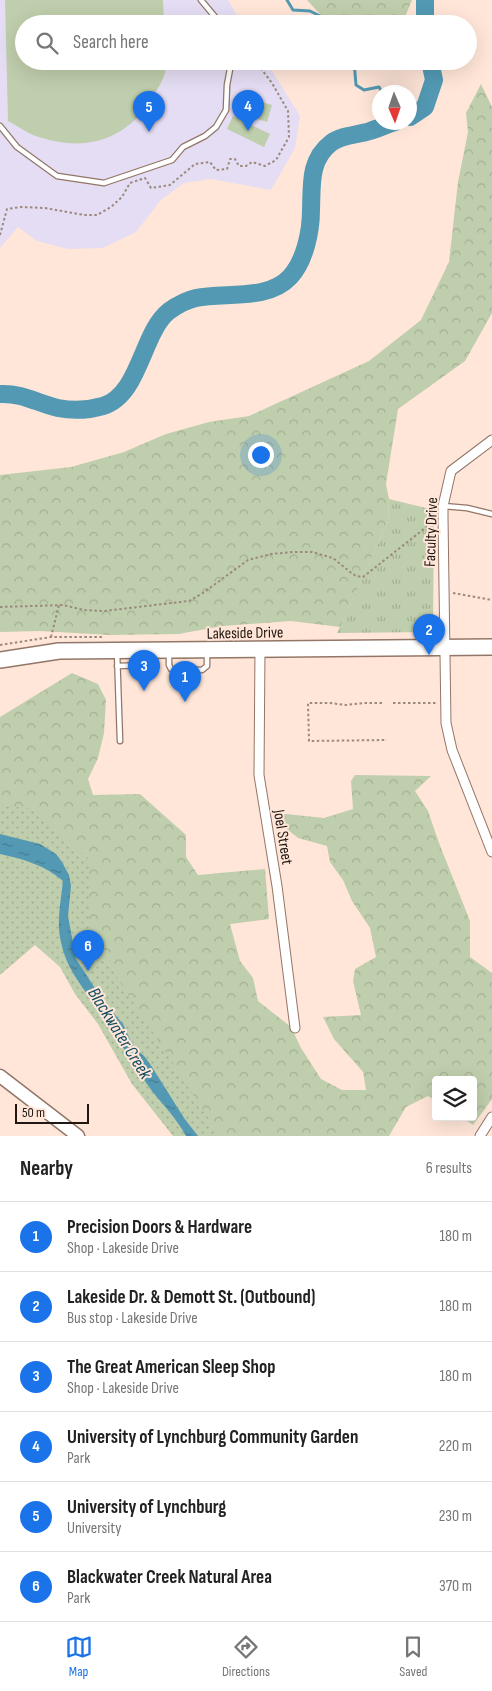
<!DOCTYPE html>
<meta charset="utf-8">
<style>
body{margin:0;font-family:"Sofia Sans Condensed",sans-serif;background:#f2f2f2;color:#222}
.controls{position:absolute;right:15px;bottom:15px;display:grid;overflow:hidden;border-radius:5px;box-shadow:0 5px 20px #0002}
.controls button{width:45px;height:45px;display:grid;place-items:center;padding:0;border:0;border-bottom:1px solid #e0e0e0;background:#fff;color:#222;font:25px sans-serif}
.compass{position:absolute;left:372px;top:85px;width:45px;height:45px;border-radius:50%;background:#fff;box-shadow:0 5px 20px #0002;rotate:178deg}
.scale{position:absolute;left:15px;bottom:12px;width:74px;box-sizing:border-box;padding-left:5px;border:2px solid #211711;border-top:0;font-size:14px;line-height:18px;white-space:nowrap;color:#211711;-webkit-text-stroke:4px #ffe6d8;paint-order:stroke}
.you{position:absolute;left:260px;top:454px;width:18px;height:18px;margin:-12px;border:4px solid #fff;border-radius:50%;background:#1a73e8;box-shadow:0 0 0 8px #1a73e833}
.badge{display:grid;place-items:center;width:32px;height:32px;border-radius:50%;background:#1a73e8;color:#fff;font-size:16px;font-weight:700}
.pin{position:absolute;translate:-50% -41px;filter:drop-shadow(0 1px 2px #0008)}
.pin::after{content:'';position:absolute;top:26px;width:18px;height:15px;background:inherit;clip-path:polygon(0 0,100% 0,50% 100%)}
.list{margin:0;padding:0;list-style:none}
h2{display:flex;justify-content:space-between;align-items:center;height:65px;margin:0;padding:0 20px;font-size:21px}
h2 small{font-size:16px;font-weight:400;color:#767676}
.list li{display:grid;grid-template-columns:32px 1fr auto;gap:15px;align-items:center;box-sizing:border-box;height:70px;padding:0 20px;border-top:1px solid #e0e0e0}
.list b{display:block;font-size:19px;white-space:nowrap}
.list p{margin:0;font-size:16px;white-space:nowrap;color:#767676}
.list em{font-size:16px;font-style:normal;color:#767676}
.icon{flex:none;width:28px;height:28px;fill:none;stroke:currentColor;stroke-width:2;stroke-linecap:round;stroke-linejoin:round}
.map{position:relative;flex:none;width:492px;height:1136px;overflow:hidden}
.search{position:absolute;background:#fff;box-shadow:0 5px 20px #0002;left:15px;right:15px;top:15px;height:55px;display:flex;align-items:center;gap:12px;box-sizing:border-box;padding:0 18px;border-radius:28px;color:#767676;font-size:19px}
.sheet{height:485px;background:#fff}
nav{display:flex;justify-content:space-around;align-items:center;box-sizing:border-box;height:70px;border-top:1px solid #e0e0e0;background:#fff;font-size:14px;color:#767676}
nav a{display:grid;justify-items:center;gap:2px}
nav .on{color:#1a73e8}
.map>svg:first-child{display:block}
.education{fill:#e5ddf3}
.grass{fill:url(#grass-tufts)}
.forest{fill:url(#forest-crowns)}
.park{fill:url(#park-dots)}
.garden{fill:#bfceac}
.water{fill:url(#water-ripples)}
.lines{fill:none;stroke-linecap:round;stroke-linejoin:round}
.stream{stroke:#5399b3;stroke-width:3}
.river{stroke:#5399b3;stroke-width:18}
.service-casing{stroke:#927667;stroke-width:7}
.minor-casing{stroke:#927667;stroke-width:11}
.secondary-casing{stroke:#927667;stroke-width:15}
.primary-casing{stroke:#927667;stroke-width:18}
.path{stroke:#9b897e;stroke-width:2;stroke-dasharray:2.5 2.5;stroke-linecap:butt}
.service{stroke:#fff;stroke-width:4.5}
.minor{stroke:#fff;stroke-width:9}
.secondary{stroke:#fff;stroke-width:12}
.primary{stroke:#fff;stroke-width:15}
.labels{text-anchor:middle;stroke-width:4;stroke-linejoin:round;paint-order:stroke}
.street-label{font-size:16px;fill:#211711;stroke:#ffe6d8}
.water-label{font-size:18px;font-style:italic;fill:#124d60;stroke:#ffe6d8}
</style>
<div class="map">
<svg width="492" height="1136" viewBox="0 0 492 1136">
<defs>
<pattern id="grass-tufts" width="24" height="20" patternUnits="userSpaceOnUse" patternTransform="scale(1.25)"><rect width="24" height="20" fill="#bfceac"/><path d="M3 7l-1-3M5 7V3M7 7l1-3M15 17l-1-3M17 17v-4M19 17l1-3" fill="none" stroke="#a4b093"/></pattern>
<pattern id="forest-crowns" width="20" height="18" patternUnits="userSpaceOnUse" patternTransform="scale(1.25)"><rect width="20" height="18" fill="#bfceac"/><path d="M2 6a3 3 0 1 1 6 0M12 15a3 3 0 1 1 6 0" fill="none" stroke="#a4b093"/></pattern>
<pattern id="park-dots" width="8" height="8" patternUnits="userSpaceOnUse" patternTransform="scale(1.25)"><rect width="8" height="8" fill="#bfceac"/><path d="M2 2h.1M6 6h.1" fill="none" stroke="#a4b093" stroke-width="1.8" stroke-linecap="round"/></pattern>
<pattern id="water-ripples" width="26" height="14" patternUnits="userSpaceOnUse" patternTransform="scale(1.25)"><rect width="26" height="14" fill="#5399b3"/><path d="M2 4q2-2 4 0t4 0M15 11q2-2 4 0t4 0" fill="none" stroke="#447c90"/></pattern>
</defs>
<rect width="100%" height="100%" fill="#ffe6d8"/>
<path class="education" d="M0 0H228L242 24H24V61H266L300 116 295 148 271 190 211 179 184 183 161 200 136 232 103 248 68 249 37 241 18 227 0 248Z"/>
<path class="grass" d="M389 499 434 510 433 632 337 633 388 521Z"/>
<path class="forest" d="M307 0H412L402 24H329Z
M481 84 492 107V313L465 361 398 409 386 484 389 499 388 521 340 627 291 621 223 626 178 634 110 635 40 631 0 632V475L71 467 124 452 166 434 209 422 249 416 369 361 421 320 449 262 458 182 468 132 466 113Z
M72 673 98 684 106 700 104 733 98 758 88 779 93 795 140 794 186 835V857L198 875 265 869 269 919 230 924 240 961 253 978 258 1001 291 1027 301 1048 321 1079 342 1090H366L363 1072 334 1039 323 1017 361 1015 353 981 355 969 376 957 370 928 352 901 343 880 330 862 327 846 298 838 273 818 286 814 324 818 353 809 351 781 355 775 431 776 415 791 428 811 439 843 470 921V957L492 973V1099L473 1125 461 1117H473V1080H436V1101L428 1096 406 1107 389 1136H198L0 834V717Z"/>
<path class="park" d="M0 806 30 808 89 859V934L220 1136H173L132 1084 98 1024 75 994 60 967 35 945 0 975Z"/>
<path class="garden" d="M5 0H163L164 24H24V61H166C167 77 159 86 151 99 126 141 84 152 39 137 28 134 18 126 8 121Z
M242 96 272 105 267 122 237 113Z
M233 116 270 134 264 147 227 129Z"/>
<path class="water" d="M0 834 40 844 56 854 62 862 69 875 71 886 68 916 76 959 104 1002 123 1024 133 1046 145 1057 152 1067 184 1118 198 1136H186C177 1119 164 1106 152 1091 132 1064 117 1035 97 1008 82 986 66 968 61 942 56 922 61 901 63 881 45 865 23 859 0 854Z"/>
<g class="lines">
<path class="stream" d="M287 0 293 10 310 11 322 17 321 24
M354 61 356 85 364 90 379 87 382 92
M381 126 382 122"/>
<path class="river" d="M425 0V24
M410 117 425 107 434 80 430 61
M0 394C24 393 36 403 58 408 73 411 89 410 103 406 140 395 142 332 169 311 176 306 187 300 196 298 225 292 268 301 290 277 305 261 311 231 311 210 312 185 309 160 331 143 341 135 358 135 370 131 379 128 386 125 395 122"/>
<g class="service-casing">
<path id="service" d="M201 0 221 24
M0 126 17 147 57 176 104 183 172 160 183 147 205 136 216 127 226 110 227 85 230 69 228 61
M443 506 467 508 492 514
M169 651V665L171 669 202 670 207 666V651
M117 652 120 741
M117 666 152 665 153 654"/>
</g>
<g class="minor-casing">
<path id="minor" d="M492 440 451 471 443 506V518L446 723 452 750 492 852
M260 649 259 775 277 886 295 1028
M480 1136 492 1117"/>
</g>
<g class="secondary-casing">
<path id="secondary" d="M0 1076 78 1136"/>
</g>
<g class="primary-casing">
<path id="primary" d="M0 660 59 651 492 647"/>
</g>
<path class="path" d="M250 125 251 123
M0 235 7 209 21 207 45 208 84 215H97L111 207 122 197 130 183 145 178 151 188 170 185 195 164 210 162 216 170 227 169 230 159H235L239 166H246L252 162 265 166 276 160 289 137 288 111 272 83 255 61
M453 593 492 600
M0 607 63 605 84 610 104 611 189 601 203 593 248 560 271 554 292 552H312L333 558 350 572 356 576 363 577 434 521
M51 637 59 605
M0 645 51 637H103V638
M382 703H364L346 705 330 703H308L309 741 387 740
M393 703H437"/>
<use href="#service" class="service"/>
<use href="#minor" class="minor"/>
<use href="#secondary" class="secondary"/>
<use href="#primary" class="primary"/>
</g>
<g class="labels">
<g class="street-label">
<text transform="translate(430 532) rotate(-88)" y="6">Faculty Drive</text>
<text transform="translate(245 632) rotate(-1)" y="6">Lakeside Drive</text>
<text transform="translate(284 837) rotate(81)" y="6">Joel Street</text>
</g>
<g class="water-label">
<text transform="translate(120 1033) rotate(58)" y="6">Blackwater Creek</text>
</g>
</g>
</svg>
<div class="controls">
<button><svg class="icon" aria-label="layers" viewBox="0 0 24 24"><path d="M12 4l9 5-9 5-9-5zM3 14l9 5 9-5"/></svg></button>
</div>
<svg class="compass" viewBox="-18 -18 36 36"><path d="M0-13l5 13h-10z" fill="#e53935"/><path d="M0 13l5-13h-10z" fill="#767676"/></svg>
<div class="scale">50 m</div>
<div class="you"></div>
<div class="pin badge" style="left:185px;top:702px">1</div>
<div class="pin badge" style="left:429px;top:655px">2</div>
<div class="pin badge" style="left:144px;top:691px">3</div>
<div class="pin badge" style="left:248px;top:131px">4</div>
<div class="pin badge" style="left:149px;top:132px">5</div>
<div class="pin badge" style="left:88px;top:971px">6</div>
<div class="search"><svg class="icon" aria-label="search" viewBox="0 0 24 24"><circle cx="10" cy="10" r="6"/><path d="M15 15l6 6"/></svg>Search here</div>
</div>
<section class="sheet">
<h2>Nearby<small>6 results</small></h2>
<ul class="list">
<li><span class="badge">1</span><div><b>Precision Doors &amp; Hardware</b><p>Shop · Lakeside Drive</p></div><em>180 m</em></li>
<li><span class="badge">2</span><div><b>Lakeside Dr. &amp; Demott St. (Outbound)</b><p>Bus stop · Lakeside Drive</p></div><em>180 m</em></li>
<li><span class="badge">3</span><div><b>The Great American Sleep Shop</b><p>Shop · Lakeside Drive</p></div><em>180 m</em></li>
<li><span class="badge">4</span><div><b>University of Lynchburg Community Garden</b><p>Park</p></div><em>220 m</em></li>
<li><span class="badge">5</span><div><b>University of Lynchburg</b><p>University</p></div><em>230 m</em></li>
<li><span class="badge">6</span><div><b>Blackwater Creek Natural Area</b><p>Park</p></div><em>370 m</em></li>
</ul>
</section>
<nav>
<a class="on"><svg class="icon" aria-label="map" viewBox="0 0 24 24"><path d="M3 6l6-2 6 2 6-2v14l-6 2-6-2-6 2zM9 4v14M15 6v14"/></svg>Map</a>
<a><svg class="icon" aria-label="directions" viewBox="0 0 24 24"><path d="M12 3l9 9-9 9-9-9zM9 14v-3h6M13 9l2 2-2 2"/></svg>Directions</a>
<a><svg class="icon" aria-label="saved" viewBox="0 0 24 24"><path d="M7 4h10v16l-5-4-5 4z"/></svg>Saved</a>
</nav>
